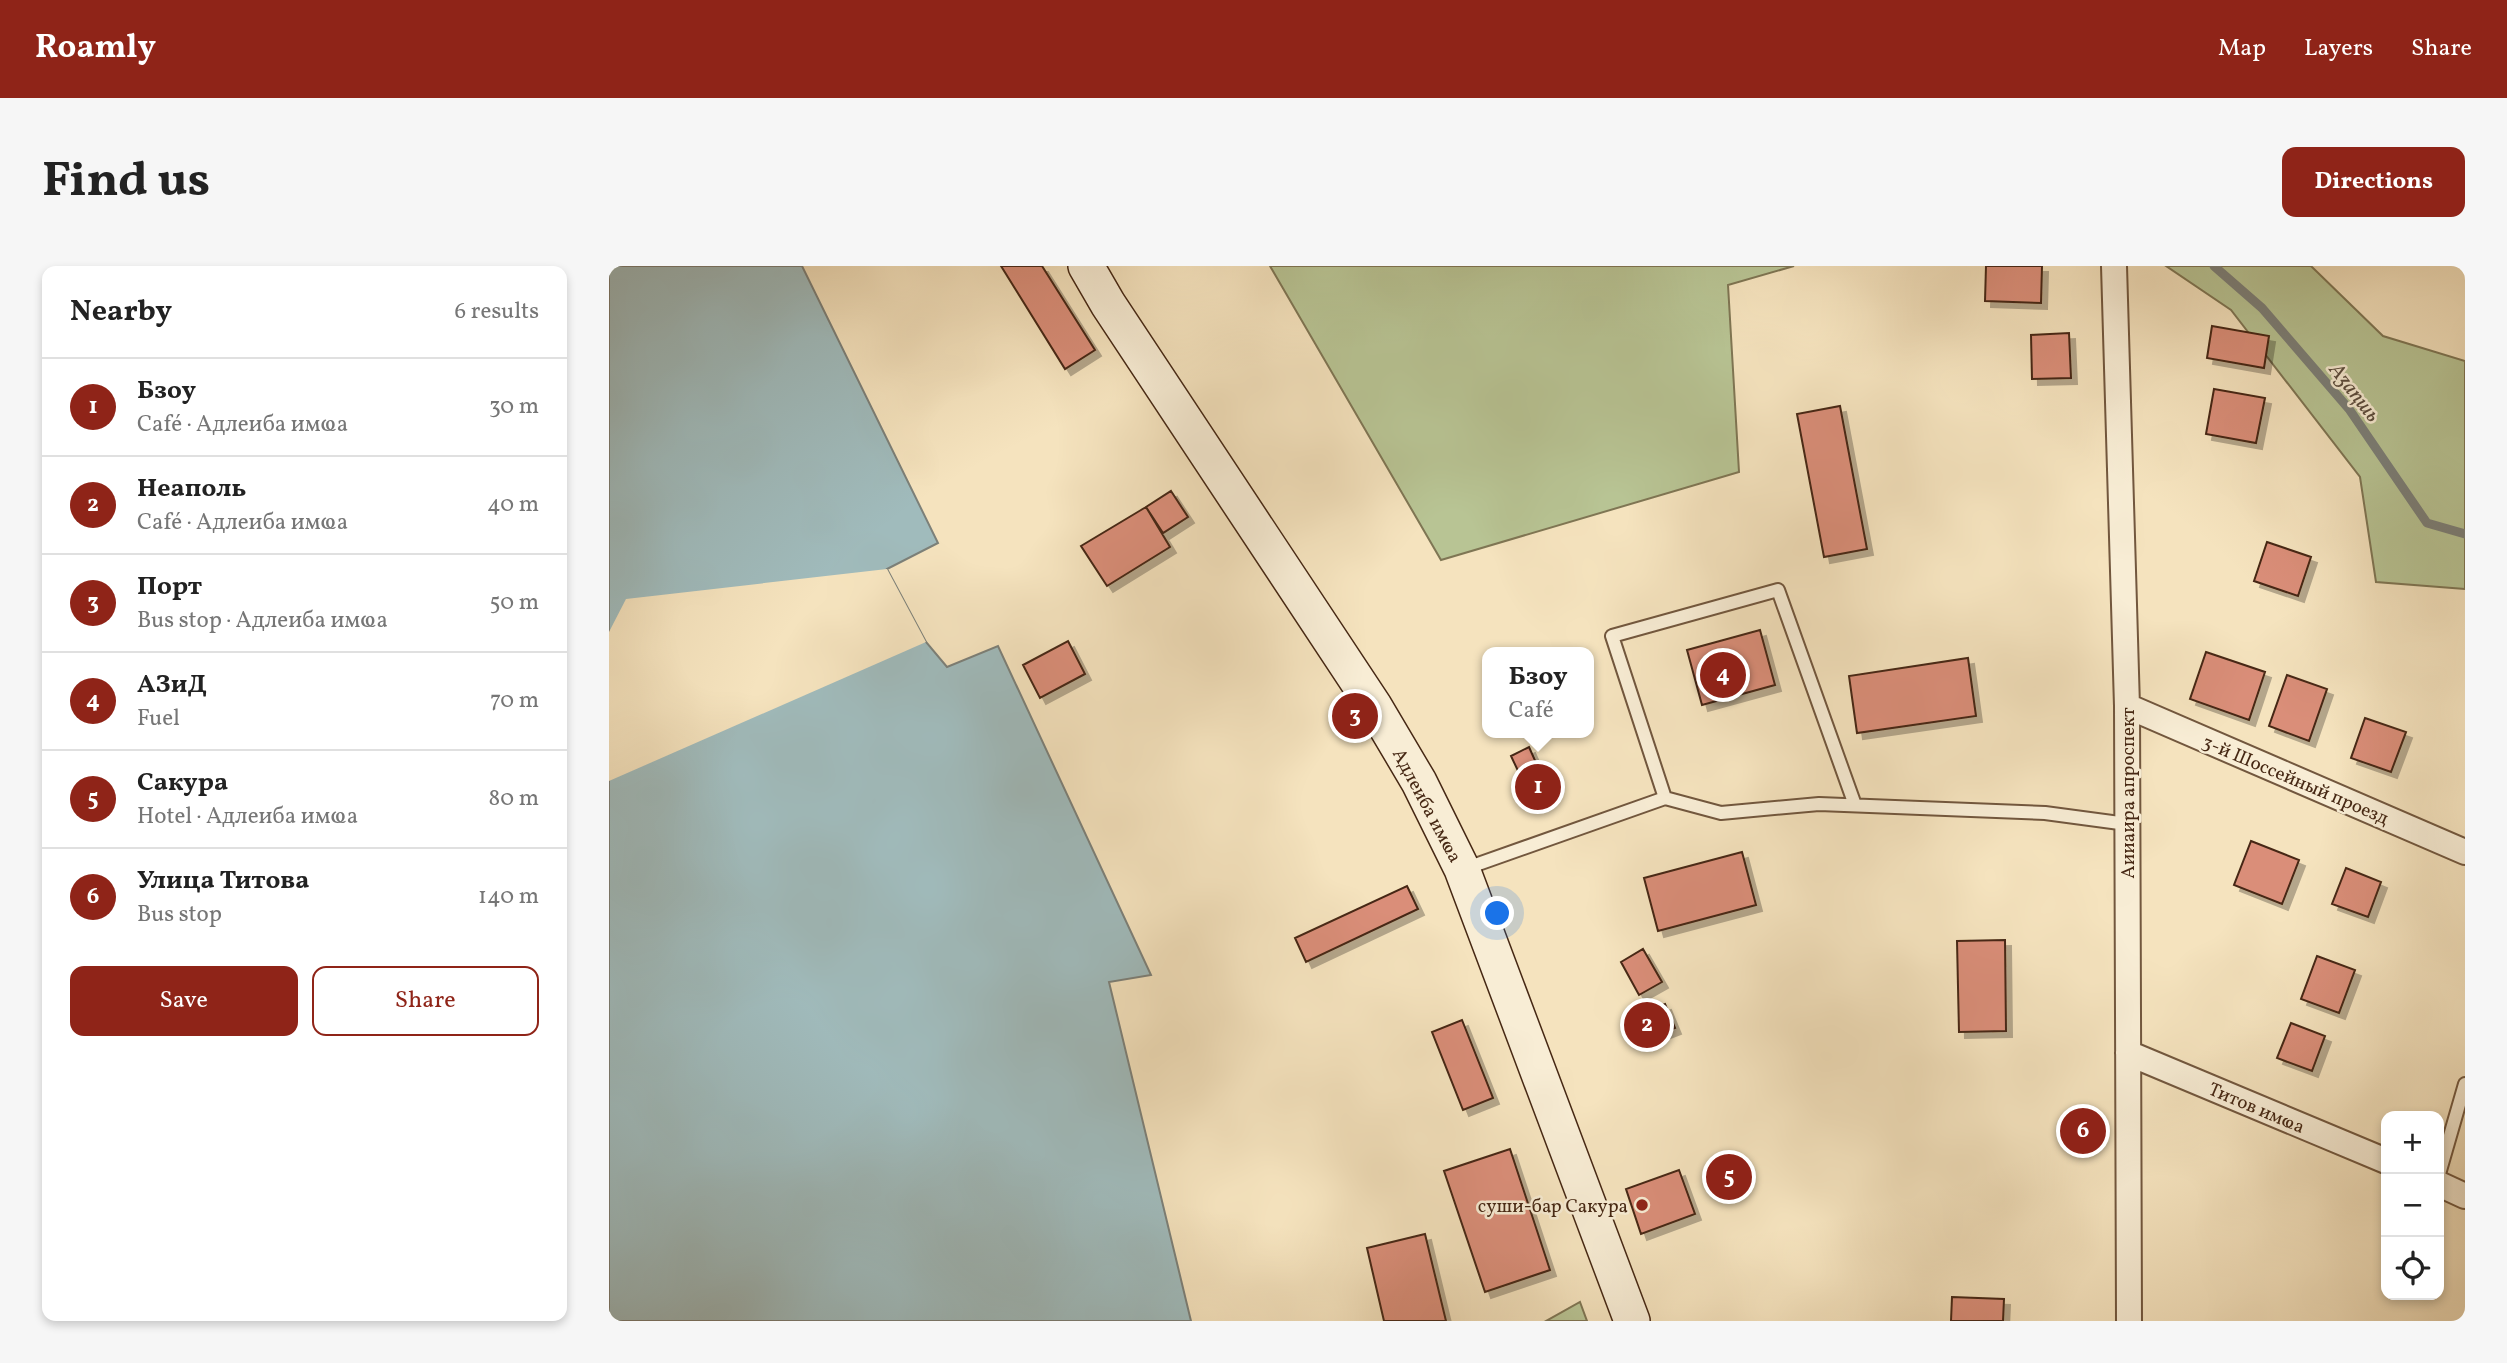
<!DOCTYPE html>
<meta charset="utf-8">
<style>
body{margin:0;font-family:Vollkorn,serif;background:#f6f6f6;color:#222}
.controls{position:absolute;right:21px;bottom:21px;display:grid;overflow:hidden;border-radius:14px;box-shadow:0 4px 10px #0003}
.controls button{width:63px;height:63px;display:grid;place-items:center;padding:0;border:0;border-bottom:2px solid #e0e0e0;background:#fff;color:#222;font:35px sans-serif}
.you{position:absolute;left:889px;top:648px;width:24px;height:24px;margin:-18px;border:5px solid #fff;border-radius:50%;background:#1a73e8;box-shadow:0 0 0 10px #1a73e833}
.badge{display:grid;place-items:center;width:46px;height:46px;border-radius:50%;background:#8f2418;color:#fff;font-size:23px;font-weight:700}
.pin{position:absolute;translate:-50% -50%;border:4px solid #fff;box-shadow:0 2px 7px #0006}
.popup{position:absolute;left:873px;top:381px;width:112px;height:91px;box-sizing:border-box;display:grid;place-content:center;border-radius:14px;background:#fff;filter:drop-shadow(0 2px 5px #0005);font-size:23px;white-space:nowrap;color:#767676}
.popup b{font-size:26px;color:#222}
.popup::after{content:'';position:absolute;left:50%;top:100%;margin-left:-14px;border:14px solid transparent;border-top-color:#fff}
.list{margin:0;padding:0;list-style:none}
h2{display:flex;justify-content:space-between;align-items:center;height:91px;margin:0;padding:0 28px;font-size:30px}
h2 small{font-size:23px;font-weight:400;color:#767676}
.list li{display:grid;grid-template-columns:46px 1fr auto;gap:21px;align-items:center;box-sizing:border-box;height:98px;padding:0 28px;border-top:2px solid #e0e0e0}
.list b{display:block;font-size:26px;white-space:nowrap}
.list p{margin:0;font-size:23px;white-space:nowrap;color:#767676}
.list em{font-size:23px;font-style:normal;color:#767676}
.actions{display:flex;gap:14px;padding:21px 28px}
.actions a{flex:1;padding:16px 0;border:2px solid #8f2418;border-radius:14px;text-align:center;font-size:24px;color:#8f2418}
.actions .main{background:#8f2418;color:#fff}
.icon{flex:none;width:38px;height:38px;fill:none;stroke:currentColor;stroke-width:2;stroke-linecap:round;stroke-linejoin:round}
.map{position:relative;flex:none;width:1856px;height:1055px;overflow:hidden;border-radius:14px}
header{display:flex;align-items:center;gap:42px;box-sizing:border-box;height:98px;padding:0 35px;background:#8f2418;color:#fff}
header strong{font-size:33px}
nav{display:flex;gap:38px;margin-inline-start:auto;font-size:24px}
.intro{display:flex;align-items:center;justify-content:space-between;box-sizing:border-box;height:168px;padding:0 42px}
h1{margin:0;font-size:49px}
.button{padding:18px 32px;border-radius:14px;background:#8f2418;color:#fff;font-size:24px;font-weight:700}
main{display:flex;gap:42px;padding:0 42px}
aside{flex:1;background:#fff;border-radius:14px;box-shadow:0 4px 10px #0003}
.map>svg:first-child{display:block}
.green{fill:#b8c494;stroke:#7f7654;stroke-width:2}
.water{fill:#a0bbbc;stroke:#7c8079;stroke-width:2}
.pier{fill:#f5e3be}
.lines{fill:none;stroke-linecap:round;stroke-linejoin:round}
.stream{stroke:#7c8079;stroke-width:9}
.building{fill:#da8e79;stroke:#462814;stroke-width:2;filter:url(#shadow)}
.lane-casing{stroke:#72573e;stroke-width:16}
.street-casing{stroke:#72573e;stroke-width:28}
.secondary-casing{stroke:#462814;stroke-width:38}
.lane{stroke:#f8edd5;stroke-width:12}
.street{stroke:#f8edd5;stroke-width:24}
.secondary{stroke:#f8edd5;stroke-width:35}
.poi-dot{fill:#8f2418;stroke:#f8edd5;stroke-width:2.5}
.labels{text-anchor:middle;stroke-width:5;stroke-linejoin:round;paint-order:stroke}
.street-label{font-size:19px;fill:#462814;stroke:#f8edd5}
.poi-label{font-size:19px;fill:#462814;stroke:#f8edd5;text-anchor:end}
.water-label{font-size:21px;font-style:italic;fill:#5c4d3e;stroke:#f8edd5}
</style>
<header>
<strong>Roamly</strong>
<nav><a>Map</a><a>Layers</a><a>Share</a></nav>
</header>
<div class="intro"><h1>Find us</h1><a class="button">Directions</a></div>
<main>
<aside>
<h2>Nearby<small>6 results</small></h2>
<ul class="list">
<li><span class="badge">1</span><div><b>Бзоу</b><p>Café · Адлеиба имҩа</p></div><em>30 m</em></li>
<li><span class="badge">2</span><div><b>Неаполь</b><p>Café · Адлеиба имҩа</p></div><em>40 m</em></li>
<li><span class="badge">3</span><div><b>Порт</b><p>Bus stop · Адлеиба имҩа</p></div><em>50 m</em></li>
<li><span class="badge">4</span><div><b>АЗиД</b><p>Fuel</p></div><em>70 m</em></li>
<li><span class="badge">5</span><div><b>Сакура</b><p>Hotel · Адлеиба имҩа</p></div><em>80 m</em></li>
<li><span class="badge">6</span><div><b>Улица Титова</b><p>Bus stop</p></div><em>140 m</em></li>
</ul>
<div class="actions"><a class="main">Save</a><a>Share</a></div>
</aside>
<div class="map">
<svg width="1856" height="1055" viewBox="0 0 1856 1055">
<defs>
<filter id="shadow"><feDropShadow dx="6" dy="6" stdDeviation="0" flood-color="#0004"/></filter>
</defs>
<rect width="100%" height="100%" fill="#f5e3be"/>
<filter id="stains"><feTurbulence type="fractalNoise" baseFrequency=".00286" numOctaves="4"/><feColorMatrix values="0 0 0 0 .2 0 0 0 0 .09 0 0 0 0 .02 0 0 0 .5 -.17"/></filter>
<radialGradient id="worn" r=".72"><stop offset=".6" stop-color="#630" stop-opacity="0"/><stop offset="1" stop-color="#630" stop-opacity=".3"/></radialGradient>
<path class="green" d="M661 0H1185L1119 19 1130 206 832 294Z
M1557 0H1702L1774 70 1856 95V323L1767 316 1751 211 1622 44Z
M971 1036 978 1055H937Z"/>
<path class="water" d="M0 0H193L329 277 278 303 317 376 338 401 389 380 542 709 500 716 582 1055H0Z"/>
<path class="pier" d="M278 303 317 376 0 515V366L17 333Z"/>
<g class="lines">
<path class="stream" d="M1605 0 1653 42 1740 143 1818 257 1856 268"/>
</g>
<path class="building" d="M392 0H433L486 84 456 103Z
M1377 0H1433L1432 37 1376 35Z
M1603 60 1660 70 1655 102 1598 92Z
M1460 67 1462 112 1423 113 1422 69Z
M1605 123 1656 132 1647 177 1597 168Z
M1231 140 1258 283 1215 291 1188 148Z
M562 225 579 251 554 267 537 241Z
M537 241 561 281 498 320 472 280Z
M1658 276 1702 291 1689 330 1645 315Z
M1151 364 1166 419 1093 439 1078 384Z
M459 375 476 408 431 432 414 399Z
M1597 386 1656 406 1640 454 1581 433Z
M1359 392 1367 450 1248 467 1240 410Z
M1678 409 1718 423 1700 475 1660 460Z
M1756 452 1797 466 1782 506 1742 492Z
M920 481 928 499 910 507 902 490Z
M934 506 943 528 926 535 917 514Z
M1642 575 1690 594 1673 638 1625 619Z
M1133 586 1147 639 1049 665 1035 612Z
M1737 602 1772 616 1759 651 1723 638Z
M798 620 809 643 697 696 686 672Z
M1396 674 1397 765 1350 766 1348 675Z
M1034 683 1053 716 1030 729 1012 696Z
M1708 690 1746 704 1730 747 1692 733Z
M1056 738 1066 762 1027 777 1018 753Z
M853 754 884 832 854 844 823 766Z
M1682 757 1716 770 1703 805 1668 792Z
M901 883 941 1004 876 1026 835 905Z
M1070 904 1086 948 1032 968 1017 923Z
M816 968 837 1055H775L758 982Z
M1343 1031 1395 1033 1394 1055H1342Z"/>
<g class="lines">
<g class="lane-casing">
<path id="lane" d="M1056 532 1003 370 1169 324 1246 539
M855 603 1056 532 1112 547 1210 538 1436 547 1518 558
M1830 908 1856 818"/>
</g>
<g class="street-casing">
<path id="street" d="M1505 0 1518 440 1520 1055
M1518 440 1856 586
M1519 787 1777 895
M1830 918 1856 930"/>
</g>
<g class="secondary-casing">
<path id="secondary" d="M477 0 499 38 765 440 810 516 853 603 1023 1055"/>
</g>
<use href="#lane" class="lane"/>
<use href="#street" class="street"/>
<use href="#secondary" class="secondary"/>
</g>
<circle class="poi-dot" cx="1033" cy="939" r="7"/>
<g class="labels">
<g class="street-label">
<text transform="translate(1687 513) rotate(23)" y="7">3-й Шоссейный проезд</text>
<text transform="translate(1518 527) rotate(-90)" y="7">Аииаира апроспект</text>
<text transform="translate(819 539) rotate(62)" y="7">Адлеиба имҩа</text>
<text transform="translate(1648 841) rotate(23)" y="7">Титов имҩа</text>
</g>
<g class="poi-label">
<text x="1019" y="946">суши-бар Сакура</text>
</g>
<g class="water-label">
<text transform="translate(1746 126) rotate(52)" y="7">Аӡаԥшь</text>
</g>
</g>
<rect width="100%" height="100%" filter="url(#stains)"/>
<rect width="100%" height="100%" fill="url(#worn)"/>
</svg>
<div class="controls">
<button>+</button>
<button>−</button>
<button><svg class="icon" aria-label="locate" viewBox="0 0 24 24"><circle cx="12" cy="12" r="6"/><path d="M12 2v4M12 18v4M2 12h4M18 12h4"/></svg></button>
</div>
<div class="you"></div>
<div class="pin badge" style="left:929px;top:521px">1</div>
<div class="popup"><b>Бзоу</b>Café</div>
<div class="pin badge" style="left:1038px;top:759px">2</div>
<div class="pin badge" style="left:746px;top:450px">3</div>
<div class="pin badge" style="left:1114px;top:409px">4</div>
<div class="pin badge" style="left:1120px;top:911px">5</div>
<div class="pin badge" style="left:1474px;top:865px">6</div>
</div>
</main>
